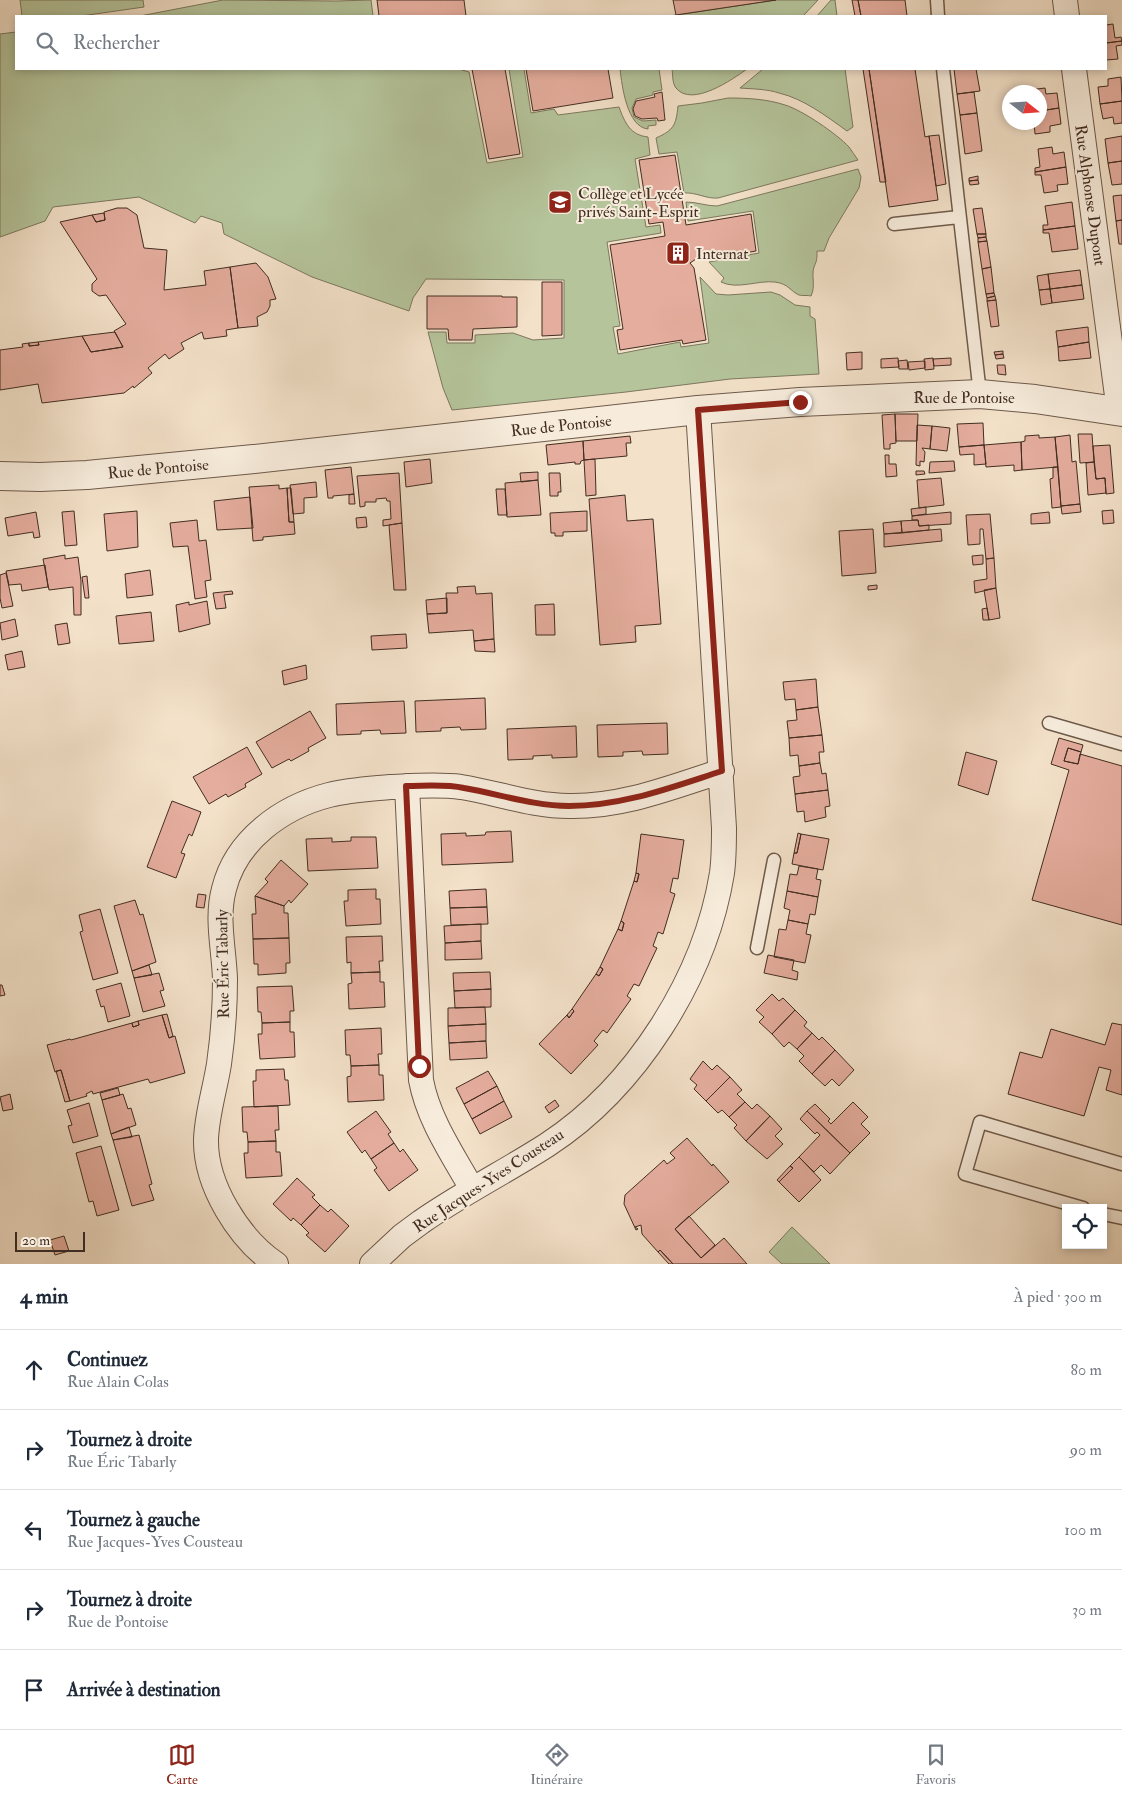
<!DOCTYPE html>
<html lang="fr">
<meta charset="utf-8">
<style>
body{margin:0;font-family:"IM FELL Double Pica",serif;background:#f6f6f7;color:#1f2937}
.controls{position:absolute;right:15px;bottom:15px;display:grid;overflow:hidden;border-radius:0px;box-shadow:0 2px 8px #0003}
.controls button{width:45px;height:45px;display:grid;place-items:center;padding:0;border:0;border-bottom:1px solid #e0e1e3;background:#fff;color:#1f2937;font:25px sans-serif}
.compass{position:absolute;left:1002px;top:85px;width:45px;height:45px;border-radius:50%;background:#fff;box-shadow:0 2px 8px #0003;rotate:107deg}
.scale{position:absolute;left:15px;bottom:12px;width:70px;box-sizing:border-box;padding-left:5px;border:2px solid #422d21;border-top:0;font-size:14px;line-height:18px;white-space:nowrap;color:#422d21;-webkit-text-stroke:4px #f7ecdc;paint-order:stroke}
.stop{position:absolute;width:15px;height:15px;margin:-11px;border:4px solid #8f2418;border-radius:50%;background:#fff}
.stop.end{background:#8f2418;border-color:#fff;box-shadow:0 1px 5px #0008}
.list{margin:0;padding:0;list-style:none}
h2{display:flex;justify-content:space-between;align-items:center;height:65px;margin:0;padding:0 20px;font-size:21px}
h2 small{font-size:16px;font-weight:400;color:#747a83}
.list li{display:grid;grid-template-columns:32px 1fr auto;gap:15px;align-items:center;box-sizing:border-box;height:80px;padding:0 20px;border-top:1px solid #e0e1e3}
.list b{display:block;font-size:19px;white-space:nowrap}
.list p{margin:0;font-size:16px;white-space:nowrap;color:#747a83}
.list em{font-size:16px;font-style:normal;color:#747a83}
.icon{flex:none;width:28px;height:28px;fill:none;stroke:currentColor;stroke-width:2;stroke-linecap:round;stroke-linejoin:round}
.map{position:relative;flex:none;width:1122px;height:1264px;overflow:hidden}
.search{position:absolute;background:#fff;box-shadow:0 2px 8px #0003;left:15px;right:15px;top:15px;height:55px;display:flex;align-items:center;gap:12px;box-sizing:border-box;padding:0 18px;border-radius:0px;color:#747a83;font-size:19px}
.sheet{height:465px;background:#fff}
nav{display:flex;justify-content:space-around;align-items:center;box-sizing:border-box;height:70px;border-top:1px solid #e0e1e3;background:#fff;font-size:14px;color:#747a83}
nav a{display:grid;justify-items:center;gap:2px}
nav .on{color:#8f2418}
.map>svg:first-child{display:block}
.green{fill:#b5c49b;stroke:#7c785e}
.building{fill:#e5ad9e;stroke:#422d21}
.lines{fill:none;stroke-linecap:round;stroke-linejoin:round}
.service-casing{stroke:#6e5a4b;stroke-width:15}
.minor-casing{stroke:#6e5a4b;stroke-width:26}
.tertiary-casing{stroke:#6e5a4b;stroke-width:30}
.service{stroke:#f7ecdc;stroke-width:12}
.minor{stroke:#f7ecdc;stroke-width:24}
.tertiary{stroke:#f7ecdc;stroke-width:28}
.route{stroke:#8f2418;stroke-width:6}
.labels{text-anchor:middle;stroke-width:4;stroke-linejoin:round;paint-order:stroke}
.poi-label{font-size:16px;fill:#422d21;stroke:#f7ecdc;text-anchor:start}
.street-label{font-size:16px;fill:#422d21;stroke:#f7ecdc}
</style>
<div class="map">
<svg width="1122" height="1264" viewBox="0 0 1122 1264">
<rect width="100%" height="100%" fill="#f3e1c9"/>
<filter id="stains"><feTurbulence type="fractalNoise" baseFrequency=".004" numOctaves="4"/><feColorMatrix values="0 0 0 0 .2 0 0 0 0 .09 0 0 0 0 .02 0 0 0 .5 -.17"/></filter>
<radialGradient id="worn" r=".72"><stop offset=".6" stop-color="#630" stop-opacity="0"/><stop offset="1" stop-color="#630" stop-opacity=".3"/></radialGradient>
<path class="green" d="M20 0H143L144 7 81 16H22Z
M223 0 336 1 371 0 373 16H140Z
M776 0H818L803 16H669Z
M831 0H835L837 16H817Z
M16 32V69H459L469 72 487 163 523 157 509 69H524L531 113 554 109 558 115 619 107C625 123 630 135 648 137L650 155 635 159 646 227 660 225 661 233 607 242 620 326 613 327 618 354 680 342 681 347 709 343 700 277 716 294 728 295 771 292 780 295 795 305 810 307V316L815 319 819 374 730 379 626 392 452 410 443 388 428 332H446L447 343H475V335L513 333 533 340 564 338V280L426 279 413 298 409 311 312 277 224 234 222 223 201 216 195 223 139 197 53 207 45 221 0 237V34Z
M620 69H659L662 90 653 92V95L636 99 632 108 634 117 643 121 656 120V125L648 126V129C627 127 622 86 620 69Z
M672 69H747C733 79 692 108 676 88 672 83 673 75 672 69Z
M763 69H845L853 127 847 131C826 116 804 99 779 93 767 89 753 89 740 88Z
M728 98C747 98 767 99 785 105 802 110 837 134 849 147 852 151 855 156 858 160L718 198C706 199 696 192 684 193L677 152 659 154 656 138C674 130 676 125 678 106L702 103Z
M858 169 861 177 859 188 829 238 824 251H817C817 259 817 260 814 267 811 276 816 286 811 296 808 295 802 296 799 295 790 291 789 284 775 282 758 280 737 290 721 282L724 278 709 262 759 253 753 211 688 221 686 202C697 202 706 206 717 206Z
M792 1227 830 1264H782L769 1252Z"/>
<path class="building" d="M377 0H464L466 16H379Z
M673 0H776L676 15Z
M852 0H858L861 16H855Z
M858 0H905L907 16H861Z
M1113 24 1115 38 1121 37 1122 41 1106 43V25Z
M1122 41V45L1116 46 1118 59 1106 60V43Z
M472 69H505L520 154 489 159Z
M526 69H608L613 98 533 111Z
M863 69H869L886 182H880Z
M869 69H915L925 137 929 136 938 200 889 207Z
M954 69H976L980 91 957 94Z
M1121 77 1122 101 1100 104 1098 87 1108 86V79Z
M1045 88 1046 94 1057 93 1059 108 1040 111V92H1030L1029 90Z
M662 92 665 120 658 121 657 118 642 119 635 116 633 109 636 101 655 97 654 94Z
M974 92 977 113 960 115 957 94Z
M1122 101V123L1114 124 1113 117 1103 119 1100 104Z
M1059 108 1061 124 1050 126V132L1035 134 1034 122H1040V111Z
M977 113 982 151 965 154 960 115Z
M939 135 946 184 936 186 929 136Z
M1122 136V161L1108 163 1105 139Z
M1052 147 1053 154 1064 152 1066 167 1035 172V168L1040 167 1038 149Z
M675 155 686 225 751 214 756 251 705 260 702 255 690 263 694 268 706 340 683 344 682 340 620 350 617 330 623 329 610 245 665 236 663 222 649 224 639 160Z
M1122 161V184L1112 185 1108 163Z
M1066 167 1068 184 1057 185 1058 191 1044 193 1041 175H1035V172Z
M978 176V180L969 181V178Z
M978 180 979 184 970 185 969 181Z
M1122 195V220L1116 221 1113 196Z
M1072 202 1075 226 1043 230V225H1048L1045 206Z
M117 208H127L137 215 144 248 167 250 164 290 206 285 204 271 230 267 238 328 226 330 227 336 204 339 202 332 181 343 184 349 169 359 165 354 148 368 152 373 134 388 133 386 124 393 42 403 38 384 0 390V350L23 347 22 344 29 343V346L39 345 38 342 82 336 91 352 123 347 114 331 126 324 106 295 99 296 92 291V284L97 279 60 222 92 215 96 222 105 220 104 212Z
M982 208 986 234H977L973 209Z
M104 213 105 220 96 222 92 215Z
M1122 220V244H1119L1116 221Z
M1075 226 1078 249 1052 252 1049 233H1043V230Z
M977 234H986V237L978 238Z
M986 237 987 241 978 242V238Z
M987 241 991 267 982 269 978 242Z
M256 263 268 277 276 299 270 300V306L267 312 257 317 258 326 238 328 230 267Z
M991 267 994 293 986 294 982 269Z
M1080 270 1082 285 1050 289 1048 274Z
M1048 274 1050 289 1039 290 1037 276Z
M542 282H562V335L542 336Z
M1082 285 1084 299 1052 303 1050 289Z
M1050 289 1052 303 1041 305 1039 290Z
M994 293 995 296 987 298 986 294Z
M427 296H502V297H517V327L473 329 472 340H449L448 329H427Z
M995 296 996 300 987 301V298Z
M996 300 999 326 991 327 987 301Z
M1088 327 1089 342 1058 347 1056 331Z
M115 332 123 347 91 352 82 336Z
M38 342 39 345 29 346V343Z
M1089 342 1091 358 1059 361 1058 347Z
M1003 351V354L995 355 994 352Z
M862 352V369L847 370 846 353Z
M1003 354 1004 358 996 359 995 355Z
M898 358 899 367 881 368V359Z
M933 358 934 369 925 370 924 359Z
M951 358V365L934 366 933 359Z
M907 360 908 369H899L898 361Z
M925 361V368L909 370 908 362Z
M997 365H1005L1006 375 998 374Z
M895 414 896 443 890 444V449H884L882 415Z
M895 414H918L917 441H896Z
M983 423 984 445 959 447 957 424Z
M917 425 932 426 930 449 922 448 925 452 924 462 920 461V466L916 465Z
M932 426 950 428 947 451 930 449Z
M1078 434H1092L1094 462 1080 463Z
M1039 435V438L1055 437 1058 467 1022 470 1021 442 1025 441V436Z
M1070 435 1072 462 1076 461 1080 504 1061 506 1055 437Z
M630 436 631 443H626L627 456 584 460 583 441Z
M583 441 584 460 581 461 580 464H575V462L548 465 546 445Z
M1021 442 1022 470 1014 471V465L986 467 984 445Z
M984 445 986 464 974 465V454L960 455 959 447Z
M1110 445 1114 493 1106 494 1105 478 1096 479 1093 446Z
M885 455H889V464H896L897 476 886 477Z
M430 459 432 483 406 487 404 462Z
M595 459 596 495 586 496 584 460Z
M954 461 955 471 929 473 930 462Z
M1094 462 1096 479 1105 478 1106 493 1088 495 1086 463Z
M351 467 354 494 333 496V498H328L325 470Z
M1053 467H1058L1061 507 1052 508 1050 479 1053 478Z
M916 471H924L925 474 916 475Z
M538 472V480L521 482 520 473Z
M399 473 402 523 383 526V520L391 519 390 501H387L386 498 376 499V502H365V506L360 507 357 476Z
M549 473H560L561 492H558V496H550Z
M941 478 944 505 919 508 917 480Z
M538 480 541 515 507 517 505 483Z
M316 482 317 497 304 498V513L293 514 290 485Z
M279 485V489L287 488 289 522H294L295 534 263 537V540L253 541 249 487Z
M287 488H291L294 522H289Z
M496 489H505L507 515H498Z
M354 494 355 504H349V495Z
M625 495 627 521 653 519 661 624 635 626 636 642 600 645 589 499Z
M250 497 253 528 217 530 214 501Z
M1080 504 1081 512 1062 514 1061 506Z
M926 507V514L912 516 911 509Z
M1113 510 1114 523 1103 524 1102 511Z
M74 511 77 545 65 546 62 512Z
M137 511 138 547 107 551 104 514Z
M587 511V531L563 532V536H555V533H551L550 513Z
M36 512 40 537 34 538 33 532 8 536 5 518Z
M951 512V524L919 526 918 520H912V516Z
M1049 512 1050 523 1031 524V514Z
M990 514 994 558 986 559 983 529H980V544L968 545 966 515Z
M366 517 367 527 357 528 356 518Z
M197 520 199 541 206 540 211 580 205 581 207 597 195 599 188 546 173 547 170 523Z
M918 520 919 526 929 525V530L902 533 901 521Z
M901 521 902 533 884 534 883 523Z
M402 523 406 590H394L389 525Z
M873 529 876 573 842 576 839 531Z
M941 529 942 541 884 547V534Z
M65 555V559L78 557 81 581V615H74L73 587 49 590 43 559Z
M983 555V564L973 565 972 556Z
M994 558 996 588 975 593 974 581 987 579 986 559Z
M45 565 48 587 22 591 21 584 9 585 6 571Z
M150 570 153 595 127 598 125 574Z
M6 573 13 606 2 608 0 598V575Z
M87 576 89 598H85L82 577Z
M877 585V589L868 590V586Z
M475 586 476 594 492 593 494 639 474 641 473 630 429 633 427 614 447 613 446 593H458L457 587Z
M996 588 1000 618 989 620 984 590Z
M232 591 233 594 224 595 226 608 216 609 213 593Z
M447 598V613L427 614 426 600Z
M207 601 210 624 179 632 176 605 189 602V605Z
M554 604 555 635H536L535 605Z
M987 608 989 620H983L982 609Z
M151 612 154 641 119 644 116 616Z
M15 619 18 636 2 640 0 623Z
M67 623 70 643 58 645 55 625Z
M406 634 407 648 372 650 371 636Z
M494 639 495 652 475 651 474 641Z
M22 651 25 667 8 670 5 655Z
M306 665 307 679 284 685 282 671Z
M816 679 818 707 796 710 795 699 785 700 783 682Z
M485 698 486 729 461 730 460 727 441 728V731L416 732 415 701Z
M404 701 406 733 381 734 380 730 361 731V734L337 735 336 704Z
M818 707 822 735 789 738 787 721 797 720 796 710Z
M310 711 326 738 308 748 309 751 291 761 289 759 272 768 256 742Z
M667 723 668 754 643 755 642 751 623 752V756L598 757 597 725Z
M576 726 577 757 552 758V755L533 756V759L508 760 507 729Z
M822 735 824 752H819L820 763 799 766 798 755 790 756 789 738Z
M1059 738 1083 745 1081 752 1068 748 1064 761 1078 764 1080 754 1122 766V925L1032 900 1069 770 1051 764Z
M247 747 262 774 245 784 246 787 228 797 226 794 209 804 193 777Z
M1068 748 1081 752 1078 764 1064 761Z
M966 752 997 761 988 795 958 785Z
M820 763 822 774 826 773 828 790 795 794 793 777 800 776 799 766Z
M828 790 830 806 825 807 826 817 805 822 804 811 797 812 795 794Z
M172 801 201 812 192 836 189 834 181 853 185 854 176 878 147 867Z
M511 831 513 862 442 865 441 834 466 833V836L485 835 486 832Z
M798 833 801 834 797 853H794Z
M641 834 684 840 678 879 673 878 670 892 675 894 663 934 658 932 653 946 657 948 639 986 634 984 627 996 631 999 607 1033 603 1030 594 1041 598 1045 571 1074 539 1044 567 1015 569 1018 574 1011 572 1009 596 974 599 976 603 969 600 967 618 929 622 931 624 923 621 921 634 881 637 882 639 874 636 873Z
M801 834 829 839 823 870 792 864 794 853H797Z
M351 837H376L378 868 308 871 306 839 332 838V842L351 841Z
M281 860 308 884 291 903 289 900 284 906 255 896 268 882 265 879Z
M799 866 818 869 816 879 821 880 818 897 787 891 790 874 797 875Z
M636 873 639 874 637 882 634 881Z
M376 889V899H380L381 924 346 926 344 901H348V890Z
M486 889 487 907 450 908 449 891Z
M787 891 818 897 815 915 810 914 808 924 788 920 790 910 784 908Z
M198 894 206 895 204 908 196 907Z
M255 896 284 906V913H288L289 938 253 939 252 914H256Z
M135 900 140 915 143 914 156 962 132 971 114 906Z
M487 907 488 924 451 925 450 908Z
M100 909 118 973 93 980 80 932 83 931 79 915Z
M788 920 808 924 806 934 811 935 805 963 774 957 779 929 786 930Z
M621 921 624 923 622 931 618 929Z
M481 924V941L445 943 444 926Z
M382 936 383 961H379L380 972 351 973V962L347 963 346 937Z
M289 938 290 963H286V973L258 975V964H254L253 939Z
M481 941 482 959 445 960V943Z
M768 955 794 960 792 970 798 972 797 980 764 973Z
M149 965 152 975 134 978 132 971Z
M600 967 603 969 599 976 596 974Z
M380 972V982H384L385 1007 349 1009 348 984 352 983 351 973Z
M490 972 491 989 454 991 453 973Z
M159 973 164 990 160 991 165 1006 143 1012 134 978Z
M121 983 130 1016 108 1022 104 1006 101 1007 96 990Z
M0 985H2L5 995 0 996Z
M292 986 294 1011H290V1022L262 1023 261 1012H258L257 987Z
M491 989V1007L455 1008 454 991Z
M772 994 779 1001 783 998 795 1010 772 1034 759 1022 764 1017 756 1010Z
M485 1007 486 1024 448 1026V1008Z
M572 1009 574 1011 569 1018 567 1015Z
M795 1010 807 1022 804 1026 812 1033 797 1049 789 1042 784 1047 772 1034Z
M167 1014 173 1036 169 1038 162 1015Z
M162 1015 169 1038 175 1036 185 1073 150 1083 148 1079 93 1094 92 1091 86 1094 87 1096 70 1101 61 1070 55 1072 47 1045 70 1039 71 1040 132 1023 133 1027 139 1025 138 1021Z
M138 1021 139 1025 133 1027 132 1023Z
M290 1022V1032H294L295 1057 260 1059 258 1034H262V1023Z
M1112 1023 1122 1025V1095L1106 1090 1111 1070 1099 1067 1084 1116 1008 1094 1020 1052 1042 1058 1051 1029 1105 1045Z
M486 1024V1041L449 1043 448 1026Z
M381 1028 382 1054H378L379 1065 351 1066 350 1055H346L345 1030Z
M812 1033 819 1040 822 1037 835 1050 812 1074 799 1061 804 1056 797 1049Z
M486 1041 487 1058 450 1060 449 1043Z
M835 1050 854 1070 839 1086 832 1079 825 1086 812 1074Z
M703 1061 712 1070 717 1065 730 1077 706 1101 694 1089 697 1085 690 1079Z
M379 1065V1075H383L384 1100 348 1102 347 1077 351 1076V1066Z
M284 1069 285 1080H288L290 1105 254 1107 253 1081H256V1070Z
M61 1070 70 1101 65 1102 56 1071Z
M488 1071 497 1086 464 1104 456 1088Z
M730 1077 742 1090 737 1094 745 1102 729 1117 722 1110 718 1113 706 1101Z
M497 1086 504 1101 472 1119 464 1104Z
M118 1088 120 1095 102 1100 100 1093Z
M10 1094 13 1109 3 1111 0 1097Z
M123 1094 128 1109 131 1108 136 1125 111 1134 102 1100Z
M555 1100 559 1106 549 1113 545 1107Z
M504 1101 512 1117 480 1134 472 1119Z
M745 1102 752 1109 757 1104 770 1116 746 1141 734 1128 737 1125 729 1117Z
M853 1102 868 1117 861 1124 870 1133 850 1153 807 1111 815 1104 830 1119 828 1121 831 1124Z
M89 1103 98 1136 73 1143 68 1126 72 1125 67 1110Z
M278 1106 279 1130H275L276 1141 248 1142 247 1132H243L242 1107Z
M376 1111 391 1132 388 1134 394 1143 371 1159 365 1150 362 1153 347 1132Z
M807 1111 850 1153 830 1174 821 1165 814 1172 799 1157 820 1135 817 1132 815 1134 800 1119Z
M770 1116 782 1129 775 1136 783 1144 767 1159 746 1141Z
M129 1127 132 1137 113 1140 111 1134Z
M139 1135 152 1184 149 1185 154 1200 132 1206 113 1140Z
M687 1138 712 1166 713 1164 729 1182 675 1229 701 1258 724 1238 747 1264H673L660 1250 658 1252 642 1234 641 1225 635 1227 638 1229 636 1230 624 1204 625 1195 664 1160 667 1164 675 1158 670 1153Z
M276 1141V1152H280L282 1176 246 1178 244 1153H248V1142Z
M394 1143 400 1152 403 1149 418 1170 389 1191 374 1170 377 1168 371 1159Z
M101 1146 119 1210 97 1216 93 1201 89 1202 76 1153Z
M799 1157 821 1180 799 1202 779 1182 793 1168 790 1166Z
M790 1166 793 1168 779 1182 777 1180Z
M297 1178 315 1195 312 1197 320 1205 301 1225 293 1218 291 1221 273 1204Z
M320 1205 328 1212 331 1209 349 1226 325 1252 306 1235 309 1233 301 1225Z
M689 1216 715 1245 701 1258 675 1229Z
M64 1236 69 1251 55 1255 50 1240Z
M660 1250 673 1264H669L658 1252Z"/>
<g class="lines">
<g class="service-casing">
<path id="service" d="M937 0 938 16
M943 69 980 394
M894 224 959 217
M1049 723 1122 744
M757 948 774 860
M1083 1208 965 1174 980 1122 1122 1164
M1103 1214 1122 1218"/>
</g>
<g class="minor-casing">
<path id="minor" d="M1065 0 1067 16
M1074 69 1119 411
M407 786 421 1080C428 1119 453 1155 472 1189
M276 1264C239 1239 205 1185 206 1139 207 1114 215 1089 219 1064 223 1036 225 1007 225 979 224 949 216 918 224 889 236 840 282 807 329 795 349 790 369 789 390 787 414 786 438 784 461 787 498 793 532 806 569 806 623 807 672 787 722 771
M372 1264 402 1236 421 1222C461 1194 505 1172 547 1145 636 1087 705 978 722 873 724 858 724 843 724 828L698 410"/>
</g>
<g class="tertiary-casing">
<path id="tertiary" d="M0 476 40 477 87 475 254 459 698 410 800 402 980 394 1035 399 1122 412"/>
</g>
<use href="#service" class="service"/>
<use href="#minor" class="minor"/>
<use href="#tertiary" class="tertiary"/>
</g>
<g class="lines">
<path class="route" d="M419 1066 406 786C426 786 445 784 464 788 499 794 534 806 569 806 623 806 672 787 722 771L698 410 800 402"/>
</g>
<defs>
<g id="school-square" transform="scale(1.25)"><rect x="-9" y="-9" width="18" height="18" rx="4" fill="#8f2418" stroke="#f7ecdc"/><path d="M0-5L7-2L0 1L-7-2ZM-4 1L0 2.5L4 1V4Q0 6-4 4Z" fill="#fff"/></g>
<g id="building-square" transform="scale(1.25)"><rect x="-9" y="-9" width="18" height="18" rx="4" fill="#8f2418" stroke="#f7ecdc"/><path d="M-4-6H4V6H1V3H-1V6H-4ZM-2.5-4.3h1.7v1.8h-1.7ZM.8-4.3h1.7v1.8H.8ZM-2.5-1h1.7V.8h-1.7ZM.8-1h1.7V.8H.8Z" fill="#fff"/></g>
</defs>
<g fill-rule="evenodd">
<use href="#school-square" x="560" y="202"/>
<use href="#building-square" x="678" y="253"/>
</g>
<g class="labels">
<g class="poi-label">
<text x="578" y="199">Collège et Lycée<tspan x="578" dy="18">privés Saint-Esprit</tspan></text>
<text x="696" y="259">Internat</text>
</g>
<g class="street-label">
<text transform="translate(1091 195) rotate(82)" y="6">Rue Alphonse Dupont</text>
<text x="964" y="403">Rue de Pontoise</text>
<text transform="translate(561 425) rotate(-6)" y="6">Rue de Pontoise</text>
<text transform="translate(158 468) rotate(-5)" y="6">Rue de Pontoise</text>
<text transform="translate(222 964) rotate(-91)" y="6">Rue Éric Tabarly</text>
<text transform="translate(488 1180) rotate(-33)" y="6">Rue Jacques-Yves Cousteau</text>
</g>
</g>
<rect width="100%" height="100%" filter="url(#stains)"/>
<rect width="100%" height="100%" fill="url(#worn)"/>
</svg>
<div class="controls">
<button><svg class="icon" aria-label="locate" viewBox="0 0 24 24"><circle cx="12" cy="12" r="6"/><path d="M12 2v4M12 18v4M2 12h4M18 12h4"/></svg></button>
</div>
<svg class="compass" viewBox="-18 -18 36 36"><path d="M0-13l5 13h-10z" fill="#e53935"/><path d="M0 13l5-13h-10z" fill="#747a83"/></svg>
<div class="scale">20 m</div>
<div class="stop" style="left:419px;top:1066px"></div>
<div class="stop end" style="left:800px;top:402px"></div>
<div class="search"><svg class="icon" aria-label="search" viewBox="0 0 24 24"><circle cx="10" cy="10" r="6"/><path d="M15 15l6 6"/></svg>Rechercher</div>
</div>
<section class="sheet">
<h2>4 min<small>À pied · 300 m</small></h2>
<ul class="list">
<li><svg class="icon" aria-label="ahead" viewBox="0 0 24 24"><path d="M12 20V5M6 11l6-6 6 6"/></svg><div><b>Continuez</b><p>Rue Alain Colas</p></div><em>80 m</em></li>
<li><svg class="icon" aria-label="right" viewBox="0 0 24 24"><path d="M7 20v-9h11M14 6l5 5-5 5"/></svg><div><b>Tournez à droite</b><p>Rue Éric Tabarly</p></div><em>90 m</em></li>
<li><svg class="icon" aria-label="left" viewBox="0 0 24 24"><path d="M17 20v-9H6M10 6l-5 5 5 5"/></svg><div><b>Tournez à gauche</b><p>Rue Jacques-Yves Cousteau</p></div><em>100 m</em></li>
<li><svg class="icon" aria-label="right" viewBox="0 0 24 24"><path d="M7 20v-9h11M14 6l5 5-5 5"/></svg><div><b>Tournez à droite</b><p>Rue de Pontoise</p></div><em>30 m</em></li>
<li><svg class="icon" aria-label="arrive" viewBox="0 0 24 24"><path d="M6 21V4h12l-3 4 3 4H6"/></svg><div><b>Arrivée à destination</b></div></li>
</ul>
</section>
<nav>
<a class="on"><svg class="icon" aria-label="map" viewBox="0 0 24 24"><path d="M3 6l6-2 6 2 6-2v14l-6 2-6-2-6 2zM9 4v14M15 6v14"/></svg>Carte</a>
<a><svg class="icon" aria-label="directions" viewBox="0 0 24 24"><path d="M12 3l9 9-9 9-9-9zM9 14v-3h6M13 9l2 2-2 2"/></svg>Itinéraire</a>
<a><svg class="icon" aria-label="saved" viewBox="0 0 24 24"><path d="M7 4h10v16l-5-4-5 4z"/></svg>Favoris</a>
</nav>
